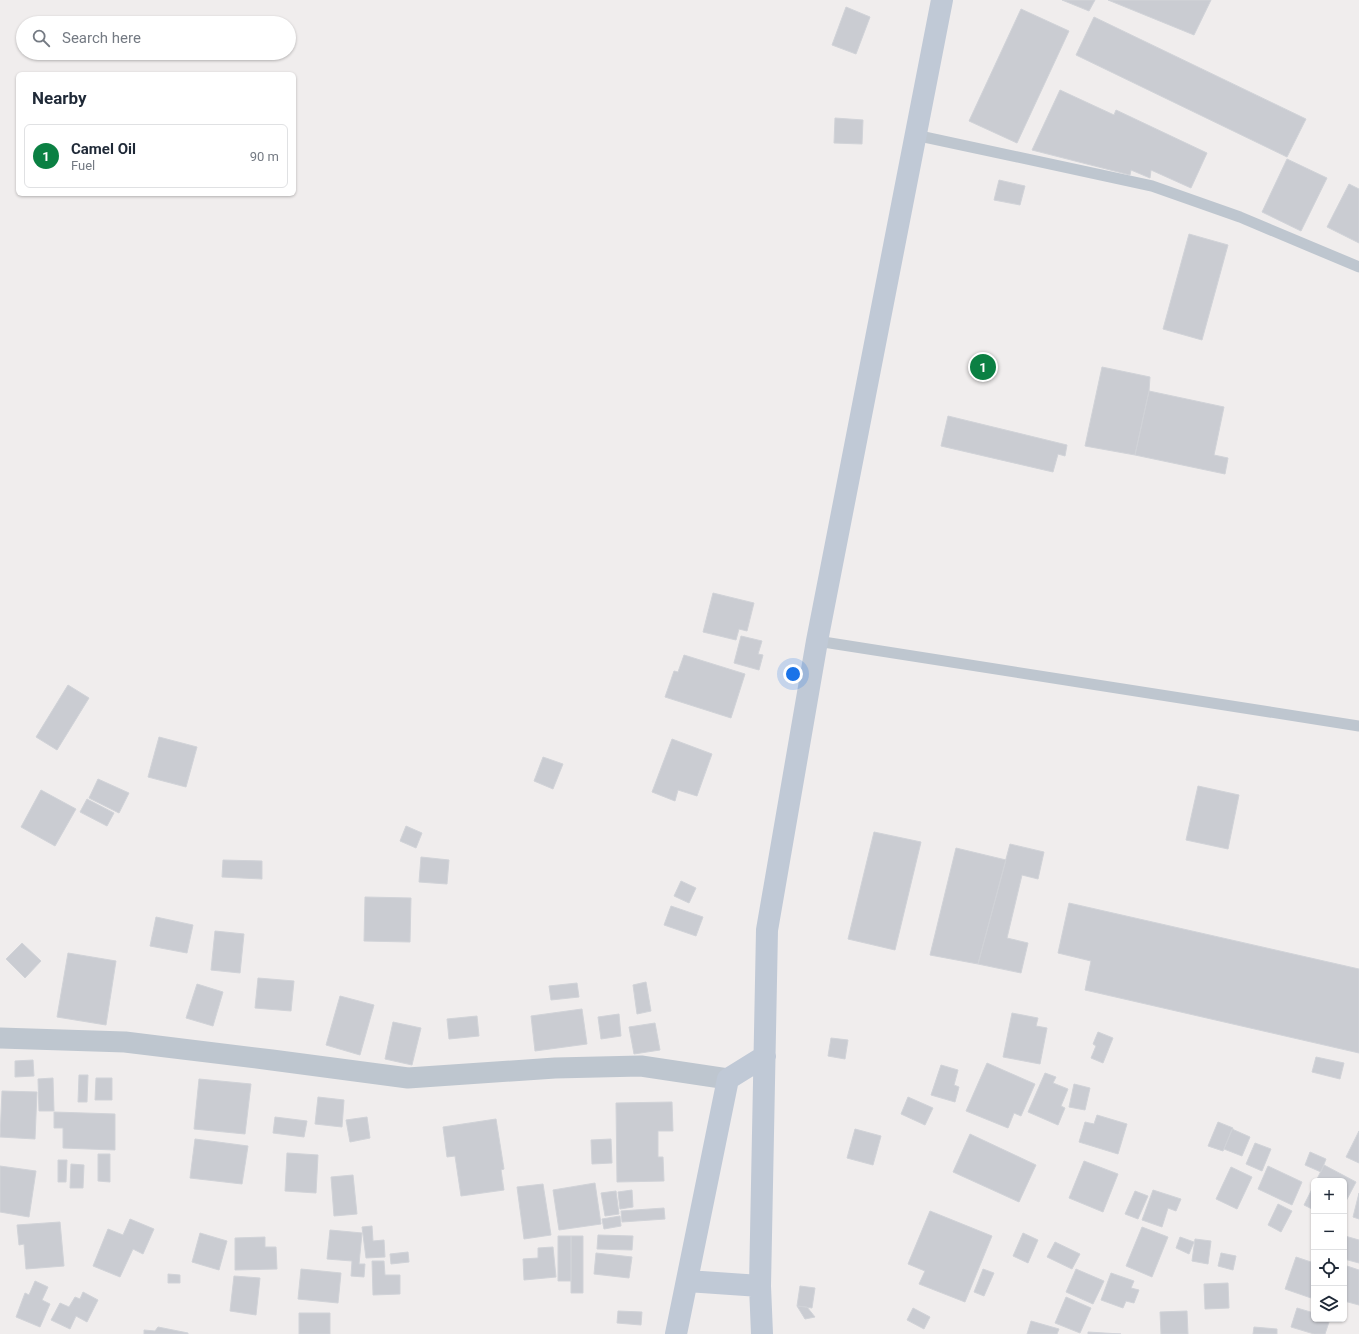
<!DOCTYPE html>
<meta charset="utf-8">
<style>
body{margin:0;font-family:Roboto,sans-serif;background:#f2f2f3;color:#1f2937}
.controls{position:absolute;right:12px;bottom:12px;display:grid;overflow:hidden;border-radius:6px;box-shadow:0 1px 3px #0004}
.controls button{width:36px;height:36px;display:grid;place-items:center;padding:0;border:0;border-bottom:1px solid #e0e1e3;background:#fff;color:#1f2937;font:20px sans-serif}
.you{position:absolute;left:793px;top:674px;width:14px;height:14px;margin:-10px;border:3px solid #fff;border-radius:50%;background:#1a73e8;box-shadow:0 0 0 6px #1a73e833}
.badge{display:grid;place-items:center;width:26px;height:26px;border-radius:50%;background:#0b8043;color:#fff;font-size:13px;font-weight:700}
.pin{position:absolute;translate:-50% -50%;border:2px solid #fff;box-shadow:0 1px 4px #0006}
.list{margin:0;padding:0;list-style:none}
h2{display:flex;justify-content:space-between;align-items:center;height:52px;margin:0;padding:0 16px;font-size:17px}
h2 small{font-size:13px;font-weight:400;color:#747a83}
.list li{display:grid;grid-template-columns:26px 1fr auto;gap:12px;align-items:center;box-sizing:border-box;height:64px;margin:0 8px 8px;padding:0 8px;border:1px solid #e0e1e3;border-radius:6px}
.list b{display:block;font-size:15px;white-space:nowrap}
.list p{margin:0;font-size:13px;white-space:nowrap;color:#747a83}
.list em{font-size:13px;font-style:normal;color:#747a83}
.icon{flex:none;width:22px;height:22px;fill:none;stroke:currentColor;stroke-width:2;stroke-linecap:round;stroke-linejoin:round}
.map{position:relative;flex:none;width:1359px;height:1334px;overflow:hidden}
.search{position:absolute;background:#fff;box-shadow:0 1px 3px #0004;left:16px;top:16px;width:280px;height:44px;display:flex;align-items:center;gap:10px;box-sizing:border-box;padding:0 14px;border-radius:22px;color:#747a83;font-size:15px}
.panel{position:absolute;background:#fff;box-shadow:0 1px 3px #0004;left:16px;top:72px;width:280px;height:124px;border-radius:6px}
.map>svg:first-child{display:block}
.building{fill:#caccd2;stroke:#d1d3d8}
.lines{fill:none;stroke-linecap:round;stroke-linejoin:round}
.lane{stroke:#bec6cf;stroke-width:11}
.street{stroke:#bec6cf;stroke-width:21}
.secondary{stroke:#c0c9d6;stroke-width:22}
</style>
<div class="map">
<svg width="1359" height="1334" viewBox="0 0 1359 1334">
<rect width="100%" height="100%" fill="#f0eded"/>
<path class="building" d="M1062 0H1095L1089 11Z
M1108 0H1211L1194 35Z
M846 7 870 17 856 54 832 45Z
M1021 9 1069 31 1017 143 969 121Z
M1094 17 1306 119 1287 157 1076 55Z
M1060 90 1114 115 1116 110 1207 153 1191 188 1151 170 1150 178 1131 170 1130 175 1032 150Z
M835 118 863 120 862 144 834 143Z
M1287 159 1327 178 1301 231 1262 212Z
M999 180 1025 186 1020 205 994 200Z
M1349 184 1359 189V243L1327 227Z
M1189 234 1228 245 1202 340 1163 329Z
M1102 367 1150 377 1149 391 1135 455 1085 446Z
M1149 391 1224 407 1214 455 1228 458 1225 474 1135 455Z
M948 416 1067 445 1065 456 1058 454 1053 472 941 446Z
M713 593 754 603 747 631 739 629 736 640 703 632Z
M741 636 762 641 758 654 763 655 759 670 734 663Z
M684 655 745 674 731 718 665 697 674 671 678 672Z
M68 685 89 698 57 750 36 737Z
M159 737 197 747 186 787 148 777Z
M672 739 712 754 697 796 678 790 675 801 652 792Z
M543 757 563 764 553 789 534 781Z
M98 779 129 793 119 813 89 798Z
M1198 786 1239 795 1228 849 1186 840Z
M41 790 76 809 55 846 21 827Z
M87 799 114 813 107 826 80 812Z
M406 826 422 833 416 848 400 841Z
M874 832 921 842 895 950 848 939Z
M1010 844 1044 852 1038 879 1022 875 1007 938 1028 943 1021 973 978 964Z
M956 848 1006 860 978 964 930 955Z
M421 857 449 860 447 884 419 882Z
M223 860 262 861V879L222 877Z
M681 881 696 888 689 903 674 896Z
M365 897 411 898 410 942 364 941Z
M1069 903 1359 969V1053L1085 990 1091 961 1058 953Z
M671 906 703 917 696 936 664 925Z
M156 917 193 925 187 953 150 946Z
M215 931 244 934 240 973 211 970Z
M22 943 41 961 25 978 6 959Z
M68 953 116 961 106 1025 57 1017Z
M258 978 294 981 291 1011 255 1008Z
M646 982 651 1011 637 1014 633 985Z
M577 983 579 997 551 1000 549 986Z
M197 984 223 992 213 1026 186 1018Z
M340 996 374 1005 360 1055 326 1045Z
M582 1009 587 1044 535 1051 531 1016Z
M1012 1013 1038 1018 1036 1026 1047 1028 1040 1064 1003 1057Z
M619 1014 621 1036 601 1039 598 1017Z
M477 1016 479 1036 449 1039 447 1019Z
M393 1022 421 1028 412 1065 385 1059Z
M655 1023 660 1050 634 1054 629 1027Z
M1098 1032 1113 1038 1103 1063 1091 1058 1096 1046 1093 1044Z
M831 1038 848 1040 845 1059 828 1056Z
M1316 1057 1344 1063 1340 1079 1312 1072Z
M33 1060 34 1076 15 1077V1061Z
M987 1063 1035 1084 1021 1116 1014 1113 1008 1128 966 1111Z
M941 1065 958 1070 954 1085 959 1087 955 1102 931 1095Z
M1045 1073 1056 1077 1053 1083 1068 1089 1061 1106 1065 1108 1058 1125 1028 1112Z
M79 1075H88L87 1102H78Z
M53 1078 54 1111H39L38 1079Z
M96 1078H112V1100H95Z
M199 1079 251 1084 245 1134 194 1129Z
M1074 1084 1090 1088 1085 1110 1069 1107Z
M2 1091 37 1092 35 1139 0 1137Z
M318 1097 344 1100 342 1127 315 1124Z
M908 1097 933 1108 925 1125 901 1114Z
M672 1102 673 1131H658V1157H663L664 1181 617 1182 616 1103Z
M54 1112 115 1114V1150L63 1148V1128H54Z
M1097 1115 1127 1124 1118 1154 1079 1142 1085 1122 1094 1124Z
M275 1117 307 1121 304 1137 273 1133Z
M367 1117 370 1138 350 1142 346 1120Z
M496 1119 504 1169 501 1170 504 1190 461 1196 455 1156 447 1157 443 1127Z
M1218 1122 1233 1128 1223 1151 1208 1146Z
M855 1129 881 1136 873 1165 847 1158Z
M1232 1129 1250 1137 1242 1156 1224 1149Z
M1359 1131V1163L1346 1157Z
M970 1134 1036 1165 1019 1202 953 1172Z
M195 1139 248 1146 242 1184 190 1178Z
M611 1139 612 1163 592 1164 591 1140Z
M1255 1143 1271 1149 1262 1171 1246 1164Z
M1310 1152 1326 1159 1321 1172 1305 1165Z
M287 1153 318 1155 316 1193 285 1191Z
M98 1154H110V1182L98 1181Z
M58 1160H67L66 1182H58Z
M1084 1161 1118 1174 1103 1212 1069 1198Z
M71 1164 84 1165 83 1188H70Z
M1324 1165 1356 1182 1344 1205V1181H1316Z
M0 1166 36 1171 29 1217 0 1212Z
M1268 1166 1302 1182 1292 1205 1258 1189Z
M1231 1167 1252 1177 1237 1209 1216 1199Z
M353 1175 357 1214 334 1216 331 1177Z
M595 1183 601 1224 559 1230 553 1190Z
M543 1184 551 1235 524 1239 517 1187Z
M1314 1185V1210L1304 1205Z
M632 1190 633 1207 620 1209 618 1192Z
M1153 1190 1181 1199 1176 1211 1168 1208 1162 1227 1142 1220Z
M616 1191 619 1214 605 1216 601 1193Z
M1135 1191 1148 1196 1138 1219 1125 1214Z
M1359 1193V1219L1353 1217Z
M1278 1204 1292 1211 1281 1232 1268 1225Z
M664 1208 665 1219 622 1222 621 1211Z
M930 1211 992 1236 965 1302 919 1284 925 1271 908 1264Z
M620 1216 621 1226 604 1229 602 1219Z
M130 1219 154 1229 143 1254 133 1249 120 1277 93 1266 108 1229 123 1235Z
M60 1222 64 1266 26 1269 24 1244 19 1245 17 1225Z
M372 1226 373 1241 384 1240 385 1257 366 1258 362 1227Z
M1142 1227 1168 1237 1152 1277 1126 1266Z
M330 1230 362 1233 359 1264H365L364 1277 351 1276 352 1261 327 1259Z
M200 1233 227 1241 219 1270 192 1262Z
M1023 1233 1038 1240 1028 1263 1013 1256Z
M598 1235 633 1236 632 1250 597 1249Z
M558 1236H571V1281H558Z
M571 1236H583V1293H571Z
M1345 1236 1359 1240V1263L1344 1259Z
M265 1237V1247H276L277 1269 235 1270V1238Z
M1180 1237 1194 1242 1189 1254 1176 1248Z
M1195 1239 1211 1241 1208 1264 1192 1261Z
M1055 1242 1080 1254 1072 1269 1047 1257Z
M553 1247 556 1277 524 1280 523 1259 538 1258V1248Z
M408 1252 409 1262 391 1264 390 1254Z
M596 1253 632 1257 629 1278 594 1274Z
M1221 1253 1236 1256 1233 1270 1218 1266Z
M1296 1257 1314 1263V1299L1285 1289Z
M372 1261H384L385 1275H400V1294L373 1295Z
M1344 1265 1359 1270V1305L1344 1301Z
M301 1269 341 1273 338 1303 298 1299Z
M983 1269 994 1273 984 1296 974 1292Z
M1076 1269 1104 1281 1093 1304 1066 1292Z
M1111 1273 1134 1281 1131 1288 1139 1290 1134 1303 1126 1301 1123 1308 1101 1300Z
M168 1274 180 1275V1283H168Z
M234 1276 260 1278 256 1315 230 1311Z
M35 1281 48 1287 42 1300 50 1304 40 1327 16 1317 25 1293 29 1295Z
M1228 1283 1229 1308 1205 1309 1204 1284Z
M800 1286 815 1288 812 1308 797 1306Z
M83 1292 98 1300 87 1322 76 1316 70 1329 51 1320 60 1303 69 1307 75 1297 80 1299Z
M1066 1297 1091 1308 1080 1333 1055 1323Z
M797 1306 807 1307 815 1317 805 1319Z
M913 1308 930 1317 924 1329 907 1320Z
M1297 1308 1314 1313V1319H1330L1325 1334H1314L1291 1327Z
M618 1311 642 1312 641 1325 617 1323Z
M1187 1311 1188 1334H1161L1160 1312Z
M299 1313H330V1334H299Z
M1031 1321 1059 1329 1057 1334H1027Z
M158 1327 188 1333V1334H144V1330L155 1331Z
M1254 1327 1277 1329V1334H1253Z
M1088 1332 1121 1334H1088Z"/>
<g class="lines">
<path class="lane" d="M915 135 1152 186 1240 217 1359 267
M817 641 1359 726"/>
<path class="street" d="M0 1038 125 1042 272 1060 408 1078 555 1068 641 1066 728 1079"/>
<path class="secondary" d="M687 1281 760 1286
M676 1334 728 1079 765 1056
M762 1334 760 1286 767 930 817 641 942 0"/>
</g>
</svg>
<div class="controls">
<button>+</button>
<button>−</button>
<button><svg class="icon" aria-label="locate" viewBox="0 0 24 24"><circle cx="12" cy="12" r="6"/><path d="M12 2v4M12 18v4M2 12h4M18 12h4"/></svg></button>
<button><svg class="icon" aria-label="layers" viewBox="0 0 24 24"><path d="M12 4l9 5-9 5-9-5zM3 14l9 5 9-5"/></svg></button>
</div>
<div class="you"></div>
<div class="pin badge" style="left:983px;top:367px">1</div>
<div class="search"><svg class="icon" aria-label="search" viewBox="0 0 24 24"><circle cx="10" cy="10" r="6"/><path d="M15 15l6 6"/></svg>Search here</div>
<section class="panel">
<h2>Nearby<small></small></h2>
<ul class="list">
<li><span class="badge">1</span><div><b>Camel Oil</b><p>Fuel</p></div><em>90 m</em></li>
</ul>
</section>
</div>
